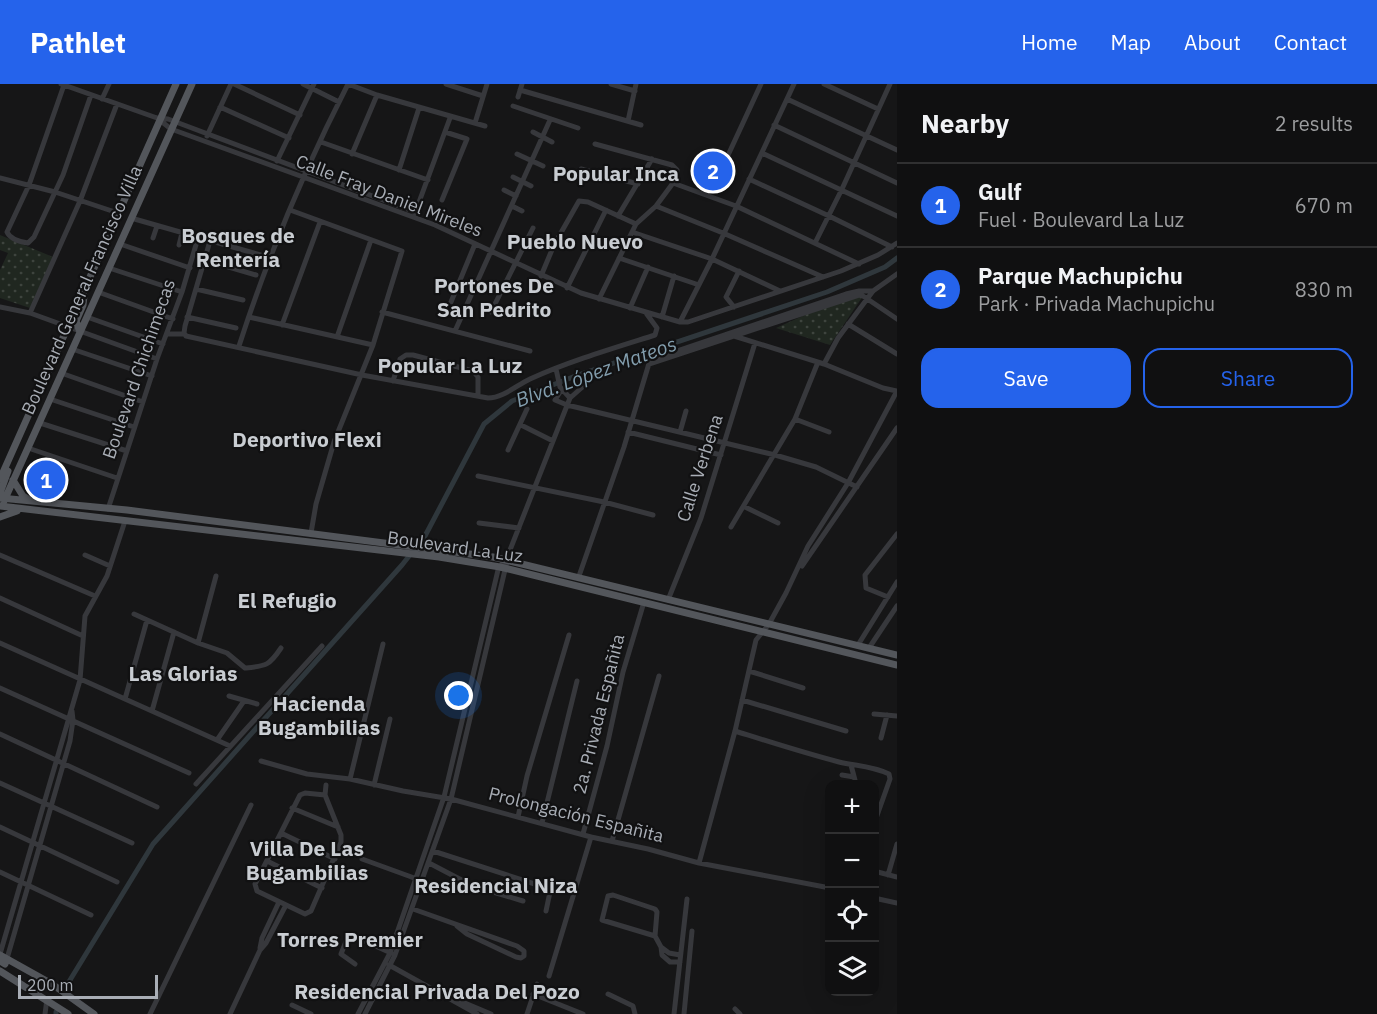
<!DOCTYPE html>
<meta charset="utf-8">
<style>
body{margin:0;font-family:"IBM Plex Sans",sans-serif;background:#1e1e1f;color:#f1f3f6}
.controls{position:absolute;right:18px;bottom:18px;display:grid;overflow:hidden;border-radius:12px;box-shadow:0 6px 24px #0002}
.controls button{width:54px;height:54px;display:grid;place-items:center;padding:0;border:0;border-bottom:2px solid #303031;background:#101011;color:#f1f3f6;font:30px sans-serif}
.scale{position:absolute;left:18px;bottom:15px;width:140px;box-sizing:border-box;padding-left:6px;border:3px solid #a9aeb6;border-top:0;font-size:16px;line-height:21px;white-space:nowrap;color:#a9aeb6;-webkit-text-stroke:4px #111112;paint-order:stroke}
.you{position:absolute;left:459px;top:612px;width:21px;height:21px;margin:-15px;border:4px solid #fff;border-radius:50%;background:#1a73e8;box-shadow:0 0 0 9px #1a73e833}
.badge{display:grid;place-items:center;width:39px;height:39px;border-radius:50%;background:#2563eb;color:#fff;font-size:20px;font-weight:700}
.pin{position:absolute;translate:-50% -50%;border:3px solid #fff;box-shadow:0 2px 6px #0006}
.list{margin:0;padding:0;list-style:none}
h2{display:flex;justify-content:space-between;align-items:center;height:78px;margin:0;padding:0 24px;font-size:26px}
h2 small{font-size:20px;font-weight:400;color:#9c9d9f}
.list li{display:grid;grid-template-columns:39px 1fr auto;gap:18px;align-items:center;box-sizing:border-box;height:84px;padding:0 24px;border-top:2px solid #303031}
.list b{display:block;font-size:22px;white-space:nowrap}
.list p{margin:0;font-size:20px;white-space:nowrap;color:#9c9d9f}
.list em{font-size:20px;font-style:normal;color:#9c9d9f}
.actions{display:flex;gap:12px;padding:18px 24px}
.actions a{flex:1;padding:14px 0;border:2px solid #2563eb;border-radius:18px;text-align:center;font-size:21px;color:#2563eb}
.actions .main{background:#2563eb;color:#fff}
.icon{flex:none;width:33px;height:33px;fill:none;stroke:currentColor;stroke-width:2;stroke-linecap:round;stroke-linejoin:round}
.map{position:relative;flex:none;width:897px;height:930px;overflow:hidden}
header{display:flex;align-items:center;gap:36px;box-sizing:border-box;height:84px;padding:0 30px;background:#2563eb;color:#fff}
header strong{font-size:28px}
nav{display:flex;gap:33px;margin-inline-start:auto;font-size:21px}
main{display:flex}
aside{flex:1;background:#101011}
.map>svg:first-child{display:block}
.park{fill:url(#park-dots)}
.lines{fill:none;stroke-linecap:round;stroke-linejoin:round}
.canal{stroke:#2f373c;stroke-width:5}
.minor{stroke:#37383c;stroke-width:5}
.major{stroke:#53565b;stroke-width:7}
.labels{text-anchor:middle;stroke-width:4.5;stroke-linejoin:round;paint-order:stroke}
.street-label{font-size:18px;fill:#a9aeb6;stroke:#111112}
.water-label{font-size:20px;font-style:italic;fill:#839eae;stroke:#111112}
.quarter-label{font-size:21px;font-weight:bold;fill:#c9cdd2;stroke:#111112}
</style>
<header>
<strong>Pathlet</strong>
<nav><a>Home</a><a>Map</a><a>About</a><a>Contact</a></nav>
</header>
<main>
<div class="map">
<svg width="897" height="930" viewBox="0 0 897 930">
<defs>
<pattern id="park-dots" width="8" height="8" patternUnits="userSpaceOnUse" patternTransform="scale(1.5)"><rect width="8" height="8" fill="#202720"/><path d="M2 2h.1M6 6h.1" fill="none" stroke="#3e443e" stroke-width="1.8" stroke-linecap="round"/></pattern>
</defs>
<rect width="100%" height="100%" fill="#161617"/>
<path class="park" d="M709 78 737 89 730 101 702 91Z
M0 151 53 173 30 224 0 214V186L8 169 0 166Z
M863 212 830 261 776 244 816 226Z"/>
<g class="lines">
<path class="canal" d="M67 901 153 760 402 481 425 452 484 340 512 317 578 291 827 208 885 183 897 174
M56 930V928"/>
<path class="minor" d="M61 0 157 34 168 35 415 128
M234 0 300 31
M303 0 339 18
M348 0 377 11 485 42
M446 0 483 12
M611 0 635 7
M824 0 878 25
M64 1 29 101 7 148C10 155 21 158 28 159L34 153 63 91 91 11
M520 6 641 41
M518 13 522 0
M102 15 109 0
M787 15 897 66
M513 22 578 44
M220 23 289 54
M157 34 171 45 435 141 581 209 680 238H688L841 187 878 171 897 159
M628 37 636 0
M475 39 487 0
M774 41 897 99
M533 48 552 58
M207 52 231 0
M321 58 428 96
M595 60 672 81 677 86 676 95 656 122 636 140 599 215
M762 69 897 132
M352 70 377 11
M517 70 543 82
M277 77 314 0
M581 85 638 100
M399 86 419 24
M513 93 531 102
M704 93 717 95 761 0
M0 94 55 108 118 129
M749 95 829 132 892 163
M673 99 736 122 859 180
M504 106 516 112
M442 116 467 55 445 48
M512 122 522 127
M656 122 723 149 823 193
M290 126 402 167 373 261 334 358 316 420 311 449
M415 129 450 34
M618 132 652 75
M131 134 271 174
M632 148 712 175 780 207
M153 154 157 142
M210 157 185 242 184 249 186 252 362 291 488 314C503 314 517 301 530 295 570 277 614 264 655 251L657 244 646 229
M815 159 842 105 890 0
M120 160 190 184
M179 161 182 149
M619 174 699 201
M205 176 256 191
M109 184 182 208
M541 192 554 161 579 117 588 118 636 140
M567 204 606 126
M196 205 243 216
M98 208 173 235
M451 218 475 160
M0 223 30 229 157 275
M734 223 726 213 739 187
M630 224 648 183
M382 228 530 267
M491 228 533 144
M30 229 80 117 117 20
M87 233 163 260
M187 233 236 244
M249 233 373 261
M662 233 674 192
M680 238 712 175 794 0
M848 240 897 270
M282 241 320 138
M455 247 550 36
M167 250H184
M734 252 824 280 883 304 897 307
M337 253 371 156
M239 262C268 172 305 84 348 0
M72 265 152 292
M649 280 859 211 863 212 897 235
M824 280 838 254 873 207 897 190
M556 285 560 303 570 314
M61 289 143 318
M393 297 400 275 406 271H413L473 287 478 293V312
M562 305 555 316 567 321 775 371 816 383 857 403
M50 315 134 343
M795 335 829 348
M40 339 127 367
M521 341 553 357
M628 348 721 371
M680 348 686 327
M28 364 117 394
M508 366 527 325
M478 392 604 418 653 431
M745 423 778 439
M108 425 157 275 182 208 198 154
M479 439 519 444
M731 443 795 335 818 278
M0 471 95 512
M85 471 110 482
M802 482 897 344
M579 492 624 363 650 276 846 210 859 207H873
M888 513 866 504 865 491 897 450
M0 514 83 552
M668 516 701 434 755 259
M134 530 198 559 227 569 245 584C266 582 269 582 281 564
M0 559 230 662
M198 559 216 492
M858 561 897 498
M869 564 897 522
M749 587 803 604
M0 604 189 689
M229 612 257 620
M125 615 147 536
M742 616 846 647
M152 627 174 548
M874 630 897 632
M735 647C770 658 804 669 839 678 856 682 872 682 889 690L890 695 874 740
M0 650 157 723
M881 654 887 631
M217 656 244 617
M261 677 307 690 350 695 403 707 451 715 591 753 648 765 699 779 830 804
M851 681 856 700
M842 691 854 693
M350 695 383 560
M0 699 132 759
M196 700 322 562
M374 701 390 635
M325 711 305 709 300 711 255 800 257 807 305 830 311 827 341 758V751L325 711 326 701
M292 724 338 743
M829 724H830
M518 733 527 692 569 551
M542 739 577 597
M0 743 117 798
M281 749 335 775
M583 750 607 662 623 588 644 518
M612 757 659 592
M433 767 547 804 550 808 546 827
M362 775 417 795
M267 777 322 804
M429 779 473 802 523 817
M699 779 735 647 756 556 769 540 786 509 808 462 848 399 897 307
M874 787 897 793
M0 788 91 831
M888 791 897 760
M827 803 830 794
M874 814 897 819
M413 825 517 862 524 867V872L521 874 516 873 467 850 457 842
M655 852 602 836 608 812 613 811 655 825 657 828 655 852 661 863 662 871 670 878H680
M661 863 669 869 680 871
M260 864 262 854 279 818
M0 870 80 596 85 532 107 492 125 437
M6 878 70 657 73 636 72 627
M355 880 341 870 349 850 391 869
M389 881 477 930
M549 892 591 753
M533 910 583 930
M608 910 633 922 635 930
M460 917 491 930
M292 921 311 930
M735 925 740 930
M45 930 47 915
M150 930 251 721
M230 930 260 866 266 859 286 821
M358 930 390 869 444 713 498 486 508 471 570 314 587 299
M365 930 395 871 451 715 508 473
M527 930 537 900
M674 930 687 815
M684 930 692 847"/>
<path class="major" d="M80 248 76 237 83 221 84 212
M0 395 176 0
M13 396 23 412 29 416
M0 409 8 387
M0 414 127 426 493 473 897 571
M4 417 192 0
M0 422 439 473 500 483 897 581
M0 433 17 427
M0 871 52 900 94 930
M0 877 5 880
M0 887 68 930"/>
</g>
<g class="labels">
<g class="street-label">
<text transform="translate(389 112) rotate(21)" y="6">Calle Fray Daniel Mireles</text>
<text transform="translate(82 206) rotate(-66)" y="6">Boulevard General Francisco Villa</text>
<text transform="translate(139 285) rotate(-71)" y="6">Boulevard Chichimecas</text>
<text transform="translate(700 384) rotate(-72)" y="6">Calle Verbena</text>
<text transform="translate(455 463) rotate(8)" y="6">Boulevard La Luz</text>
<text transform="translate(599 630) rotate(-76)" y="6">2a. Privada Españita</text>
<text transform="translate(576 731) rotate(14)" y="6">Prolongación Españita</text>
</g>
<g class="water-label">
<text transform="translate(596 288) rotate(-20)" y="7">Blvd. López Mateos</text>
</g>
<g class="quarter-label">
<text x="616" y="97">Popular Inca</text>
<text x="238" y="159">Bosques de<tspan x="238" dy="24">Rentería</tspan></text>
<text x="575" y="165">Pueblo Nuevo</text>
<text x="494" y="209">Portones De<tspan x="494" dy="24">San Pedrito</tspan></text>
<text x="450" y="289">Popular La Luz</text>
<text x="307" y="363">Deportivo Flexi</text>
<text x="287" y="524">El Refugio</text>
<text x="183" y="597">Las Glorias</text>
<text x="319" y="627">Hacienda<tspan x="319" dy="24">Bugambilias</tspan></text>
<text x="307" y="772">Villa De Las<tspan x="307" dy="24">Bugambilias</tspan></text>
<text x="496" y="809">Residencial Niza</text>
<text x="350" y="863">Torres Premier</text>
<text x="437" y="915">Residencial Privada Del Pozo</text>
</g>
</g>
</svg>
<div class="controls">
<button>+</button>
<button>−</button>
<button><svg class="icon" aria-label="locate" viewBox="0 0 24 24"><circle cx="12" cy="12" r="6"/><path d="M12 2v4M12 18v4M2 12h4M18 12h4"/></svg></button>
<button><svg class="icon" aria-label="layers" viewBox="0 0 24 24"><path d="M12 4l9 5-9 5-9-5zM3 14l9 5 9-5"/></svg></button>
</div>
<div class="scale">200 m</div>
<div class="you"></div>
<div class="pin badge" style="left:46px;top:396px">1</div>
<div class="pin badge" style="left:713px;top:87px">2</div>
</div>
<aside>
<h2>Nearby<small>2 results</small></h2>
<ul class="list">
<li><span class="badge">1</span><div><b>Gulf</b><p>Fuel · Boulevard La Luz</p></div><em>670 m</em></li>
<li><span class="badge">2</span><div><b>Parque Machupichu</b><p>Park · Privada Machupichu</p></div><em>830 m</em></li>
</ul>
<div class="actions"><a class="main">Save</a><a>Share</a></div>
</aside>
</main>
